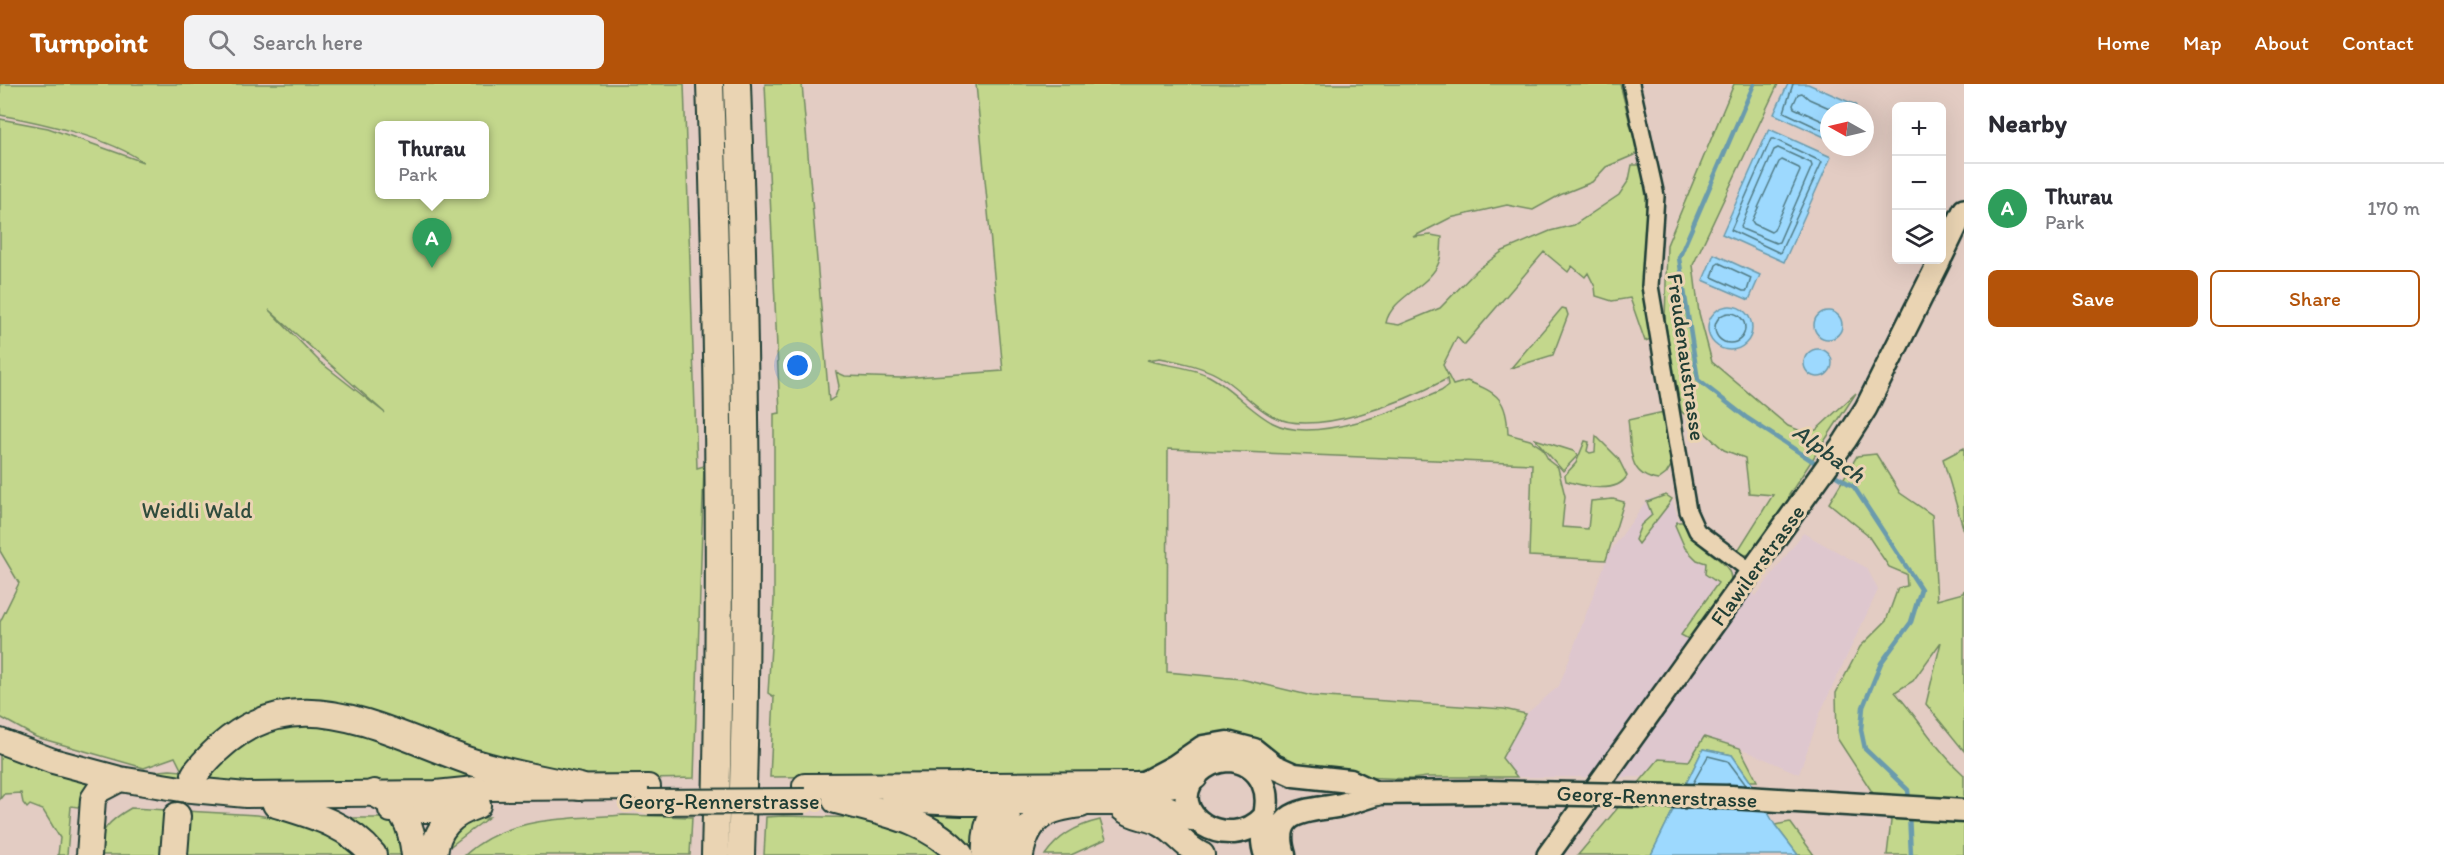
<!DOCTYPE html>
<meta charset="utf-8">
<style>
body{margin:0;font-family:Itim,sans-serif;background:#f2f2f3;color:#2b2b33}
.controls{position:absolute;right:18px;top:18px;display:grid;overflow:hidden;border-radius:9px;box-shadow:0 6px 24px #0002}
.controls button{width:54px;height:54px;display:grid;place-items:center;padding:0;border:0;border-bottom:2px solid #e1e1e2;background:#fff;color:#2b2b33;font:30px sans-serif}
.compass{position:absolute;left:1820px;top:18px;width:54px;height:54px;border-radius:50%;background:#fff;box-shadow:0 6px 24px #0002;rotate:278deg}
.you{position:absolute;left:798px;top:282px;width:21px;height:21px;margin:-15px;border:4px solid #fff;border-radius:50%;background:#1a73e8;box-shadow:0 0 0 9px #1a73e833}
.badge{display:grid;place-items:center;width:39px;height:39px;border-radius:50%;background:#b45309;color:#fff;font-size:20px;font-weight:700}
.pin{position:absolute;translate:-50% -50px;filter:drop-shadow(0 2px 3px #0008)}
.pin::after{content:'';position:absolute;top:32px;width:21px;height:18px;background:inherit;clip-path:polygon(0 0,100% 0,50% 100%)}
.popup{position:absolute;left:375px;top:37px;width:114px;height:78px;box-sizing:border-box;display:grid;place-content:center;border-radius:9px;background:#fff;filter:drop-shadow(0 2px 4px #0005);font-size:20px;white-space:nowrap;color:#7c7c81}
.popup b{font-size:22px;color:#2b2b33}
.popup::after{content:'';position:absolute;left:50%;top:100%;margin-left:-12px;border:12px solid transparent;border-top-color:#fff}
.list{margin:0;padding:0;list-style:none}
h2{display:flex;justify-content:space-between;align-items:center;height:78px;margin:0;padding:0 24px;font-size:26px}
h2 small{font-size:20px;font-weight:400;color:#7c7c81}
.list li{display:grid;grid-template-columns:39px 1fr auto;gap:18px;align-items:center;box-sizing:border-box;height:90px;padding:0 24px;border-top:2px solid #e1e1e2}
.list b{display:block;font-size:22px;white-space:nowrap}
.list p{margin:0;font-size:20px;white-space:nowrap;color:#7c7c81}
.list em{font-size:20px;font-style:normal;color:#7c7c81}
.actions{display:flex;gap:12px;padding:18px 24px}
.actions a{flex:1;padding:14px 0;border:2px solid #b45309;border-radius:9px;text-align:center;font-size:21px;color:#b45309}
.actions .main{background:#b45309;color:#fff}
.icon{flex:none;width:33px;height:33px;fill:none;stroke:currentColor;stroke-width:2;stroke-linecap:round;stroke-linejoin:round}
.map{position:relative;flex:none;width:1964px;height:771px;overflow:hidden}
header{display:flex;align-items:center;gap:36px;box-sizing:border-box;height:84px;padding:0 30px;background:#b45309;color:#fff}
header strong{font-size:28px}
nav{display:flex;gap:33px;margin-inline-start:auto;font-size:21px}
.search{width:420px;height:54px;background:#f2f2f3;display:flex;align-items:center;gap:15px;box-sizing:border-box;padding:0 21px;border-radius:9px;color:#7c7c81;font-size:22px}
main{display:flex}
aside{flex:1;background:#fff}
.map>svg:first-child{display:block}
.built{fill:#dec7ce}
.green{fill:#c3d78c;stroke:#718a60;stroke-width:1.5;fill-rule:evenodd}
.water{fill:#9dd9fe;stroke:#6b9bad;stroke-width:1.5}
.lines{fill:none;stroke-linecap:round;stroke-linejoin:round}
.shore{stroke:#517b85;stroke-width:1.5}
.stream{stroke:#6b9bad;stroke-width:4.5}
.minor-casing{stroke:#1f3d34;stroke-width:20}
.secondary-casing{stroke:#1f3d34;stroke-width:26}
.primary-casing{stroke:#1f3d34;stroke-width:27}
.trunk-casing{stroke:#1f3d34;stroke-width:28}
.motorway-casing{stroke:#1f3d34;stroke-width:30}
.minor{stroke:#ead4b3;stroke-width:15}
.secondary{stroke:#ead4b3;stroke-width:21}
.primary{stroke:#ead4b3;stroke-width:22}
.trunk{stroke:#ead4b3;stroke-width:24}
.motorway{stroke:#ead4b3;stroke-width:26}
.primary-bridge-casing{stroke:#1f3d34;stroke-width:27;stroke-linecap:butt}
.trunk-bridge-casing{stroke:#1f3d34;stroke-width:28;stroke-linecap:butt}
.primary-bridge{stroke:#ead4b3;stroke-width:22}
.trunk-bridge{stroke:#ead4b3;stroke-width:24}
.labels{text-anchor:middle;stroke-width:6;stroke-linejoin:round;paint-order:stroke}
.street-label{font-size:22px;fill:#1f3d34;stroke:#ead4b3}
.park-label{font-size:22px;fill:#2f4c3d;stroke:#ead4b3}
.water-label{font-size:24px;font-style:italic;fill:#25453e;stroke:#ead4b3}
</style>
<header>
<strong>Turnpoint</strong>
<div class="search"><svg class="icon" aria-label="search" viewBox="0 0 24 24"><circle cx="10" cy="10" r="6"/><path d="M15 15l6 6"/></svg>Search here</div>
<nav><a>Home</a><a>Map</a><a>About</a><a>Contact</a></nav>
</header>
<main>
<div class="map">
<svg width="1964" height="771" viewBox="0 0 1964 771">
<rect width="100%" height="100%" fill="#e3ccc3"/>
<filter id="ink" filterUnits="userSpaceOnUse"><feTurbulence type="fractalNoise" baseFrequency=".0167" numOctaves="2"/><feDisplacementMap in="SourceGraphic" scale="12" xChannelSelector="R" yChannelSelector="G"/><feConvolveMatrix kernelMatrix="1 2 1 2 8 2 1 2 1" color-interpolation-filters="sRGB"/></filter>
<g filter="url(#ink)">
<path class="built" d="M1671 413 1679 437 1756 512 1803 449 1867 484 1878 506 1821 627 1799 690 1740 664 1704 653 1689 677 1659 675 1643 693H1517L1502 675 1526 630 1559 602 1609 469 1648 415Z"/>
<path class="green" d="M0 0H684L697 384 704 382 694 694C637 696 578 694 522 682 495 676 470 665 444 655 343 616 260 587 183 688L201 690C262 601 358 638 439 672 466 683 494 690 522 697L484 698 431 704 295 703 193 696 148 688 170 686 182 687 175 673 144 684 36 653 0 633V538L19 499 0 467V35L48 44 143 78C111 54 39 38 0 31ZM380 42H484V110H380ZM269 226 385 329 320 278Z
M765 0H802L829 317 835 313 839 302 836 288 845 292 901 294 1003 287 976 0H1620L1631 43 1640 65 1634 71 1606 83 1592 98 1560 111 1533 126 1507 121 1450 134 1413 153 1431 151 1442 153C1441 161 1442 171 1439 178 1430 203 1391 213 1386 239L1399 241 1440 224 1477 186 1503 167 1550 147 1574 141 1619 111 1629 96 1632 81H1643L1647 127 1643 185 1651 255 1645 257 1630 214 1612 217 1596 212 1595 203 1588 189 1585 193 1572 182 1568 188 1544 168 1464 261 1457 253 1443 281 1453 301 1467 297C1498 309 1507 315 1508 350L1530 356 1542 364 1549 377 1558 384 1565 412 1562 443 1588 445 1591 417 1613 415 1624 418 1606 476 1529 472 1532 380 1168 365 1167 588 1241 595 1312 612 1504 625 1526 630 1502 674 1517 693H1427L1411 695 1332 692 1280 675 1266 662 1242 650 1222 649 1188 659 1168 679 1122 690 770 693 774 613 768 609 774 516V330L780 329ZM1160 274C1181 278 1207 283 1225 296 1241 307 1255 323 1272 332 1315 355 1407 316 1447 295L1448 302 1441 307C1400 325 1315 361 1273 339 1250 327 1232 304 1209 292 1189 282 1167 282 1147 276Z
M1734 0H1778L1693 181 1699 229 1712 278 1788 342 1801 347 1816 346 1856 309 1789 411H1794L1755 469 1746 471 1737 468 1773 411 1749 409 1745 374 1724 366 1681 327 1665 237 1667 161Z
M1562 224 1566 225 1568 231 1553 271 1511 284Z
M1664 328 1671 382 1666 390 1658 396C1625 391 1632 361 1628 336Z
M1596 352 1618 374 1627 392C1616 411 1583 402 1566 397L1565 391 1576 379 1585 357 1589 358 1587 367 1590 369 1595 368Z
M1535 355 1573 367 1578 371 1563 387Z
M1964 364V447L1943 375Z
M1876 370 1900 409 1932 431 1937 516 1963 509 1964 506V667L1926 620 1941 558 1913 597 1895 608C1919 635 1937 667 1964 691V771H1887L1891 737 1837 654 1836 609 1860 563 1886 537 1898 504 1907 502 1906 490 1889 483 1867 450 1829 419 1857 372Z
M1666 411 1672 415 1669 420 1638 460 1635 456 1641 441 1652 431 1647 418Z
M1677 438H1682C1688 444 1691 452 1697 458 1709 471 1741 483 1728 506L1724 503 1720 513 1722 515 1715 526 1712 524 1704 535 1706 537 1692 557 1681 551 1718 499 1705 490 1706 479 1697 476 1685 464 1675 441Z
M1704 653 1740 664 1757 697H1750L1732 671 1703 665 1651 771H1578L1659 675 1689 677Z
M0 670 26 681 92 699 85 724 71 722 67 771H58L60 754 43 726 30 721 27 724 23 719 21 709 4 710 0 715Z
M131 724 257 731 306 739 329 747 361 771H97C99 746 110 736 131 724Z
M906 728H984L980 771H970Z
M624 731 692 733 690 771H465C508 731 570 735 624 731Z
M783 732 869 734 911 745 948 771H764L766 733Z
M489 733 444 767C450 746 468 735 489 733Z
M347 734H392L410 771H381Z
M1100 736 1106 755 1071 771H1045C1058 752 1078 741 1100 736Z
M1790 738 1814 771H1798L1775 741Z"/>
<path class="water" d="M1788 0H1808L1856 21 1854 27H1829V55L1774 30Z
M1769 45 1831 73 1784 178 1722 150Z
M1714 170 1760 191 1749 216 1703 196Z
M1708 244a22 22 0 1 1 44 0a22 22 0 1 1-44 0Z
M1814 241a14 14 0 1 1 28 0a14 14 0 1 1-28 0Z
M1804 279a14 14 0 1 1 28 0a14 14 0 1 1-28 0Z
M1703 665 1732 671 1750 697 1775 741 1798 771H1651Z"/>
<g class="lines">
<path class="shore" d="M1793 0 1784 28 1829 49
M1829 40 1794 24 1793 21 1798 10 1802 9 1809 15 1836 27
M1771 55H1774L1822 78 1780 169 1731 146Z
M1778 64 1811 79 1812 82 1779 158 1776 159 1742 145 1741 142 1774 66Z
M1782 76 1799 84 1800 87 1774 146 1771 148 1754 140 1752 137 1779 78Z
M1719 179 1751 194 1747 207H1743L1712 193 1716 181Z
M1715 244a15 15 0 1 1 30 0a15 15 0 1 1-30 0Z
M1693 699 1708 672 1728 677 1746 701"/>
<path class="stream" d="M1754 0 1679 174 1698 296 1747 334 1820 382
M1830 388 1854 403 1921 505 1911 538 1881 579 1863 623 1861 646 1865 665 1908 706 1909 717
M1909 729 1911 771"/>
<g class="minor-casing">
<path id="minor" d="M1631 0 1656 112 1650 202 1688 427 1697 447 1752 488"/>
</g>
<g class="secondary-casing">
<path id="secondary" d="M1942 172 1964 126
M1548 771 1845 357 1866 324 1940 176"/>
</g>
<g class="primary-casing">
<path id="primary" d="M1142 700 1174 683 1203 663 1227 659 1254 666 1274 682 1294 691 1350 697 1377 710
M1364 709 1485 708
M1730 713 1964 727
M1264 733C1230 771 1159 730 1198 689 1206 681 1216 677 1227 676 1243 676 1257 685 1263 699 1274 722 1256 745 1266 771
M1284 771C1270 723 1309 728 1341 721 1353 718 1365 713 1377 710"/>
</g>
<g class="trunk-casing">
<path id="trunk" d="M0 657 53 677 120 695 181 705 246 711 436 709 485 704 648 703
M805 702 1142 700C1164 703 1174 702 1195 693
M893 716 962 719H1142L1160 721 1191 734
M1123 725C1134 734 1147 733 1159 739 1176 747 1185 764 1202 771
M391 726H430L464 722
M89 771 93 715 99 706 120 695"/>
</g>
<g class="motorway-casing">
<path id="motorway" d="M710 0C719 257 722 514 715 771
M737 0C746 257 750 514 741 771
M195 690C279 583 368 641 469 677 505 689 543 695 580 703
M966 701C1009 713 1008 732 1011 771
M374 709C404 723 411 738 415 771
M836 716C880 728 929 735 960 771
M276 720C312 731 348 740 373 771
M174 771 177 732
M434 771C436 743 452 730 477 721
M986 771C984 738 996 711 1030 702
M1020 771C1027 733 1045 724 1081 720"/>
</g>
<use href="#minor" class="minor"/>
<use href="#secondary" class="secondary"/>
<use href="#primary" class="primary"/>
<use href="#trunk" class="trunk"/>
<use href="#motorway" class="motorway"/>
<g class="primary-bridge-casing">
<path id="primary-bridge" d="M1485 708 1730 713"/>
</g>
<g class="trunk-bridge-casing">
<path id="trunk-bridge" d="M648 718 805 717"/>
</g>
<use href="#primary-bridge" class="primary-bridge"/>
<use href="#trunk-bridge" class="trunk-bridge"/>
</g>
</g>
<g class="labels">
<g class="street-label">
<text transform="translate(1687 273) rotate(82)" y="8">Freudenaustrasse</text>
<text transform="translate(1757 481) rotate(-54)" y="8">Flawilerstrasse</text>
<text transform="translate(1657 712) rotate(2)" y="8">Georg-Rennerstrasse</text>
<text x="719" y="725">Georg-Rennerstrasse</text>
</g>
<g class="park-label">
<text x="197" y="434">Weidli Wald</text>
</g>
<g class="water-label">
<text transform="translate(1829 369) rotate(36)" y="8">Alpbach</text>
</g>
</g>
</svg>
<div class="controls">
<button>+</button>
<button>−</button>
<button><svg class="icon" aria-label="layers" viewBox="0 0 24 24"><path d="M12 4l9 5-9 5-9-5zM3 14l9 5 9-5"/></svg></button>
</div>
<svg class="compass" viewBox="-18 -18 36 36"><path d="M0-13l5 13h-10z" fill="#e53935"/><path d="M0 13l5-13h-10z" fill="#7c7c81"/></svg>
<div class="you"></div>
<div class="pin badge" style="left:432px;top:184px;background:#2e9e5b">A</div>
<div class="popup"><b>Thurau</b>Park</div>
</div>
<aside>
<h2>Nearby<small></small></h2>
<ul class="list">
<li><span class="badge" style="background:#2e9e5b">A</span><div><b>Thurau</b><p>Park</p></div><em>170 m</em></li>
</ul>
<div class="actions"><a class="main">Save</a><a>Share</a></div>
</aside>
</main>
